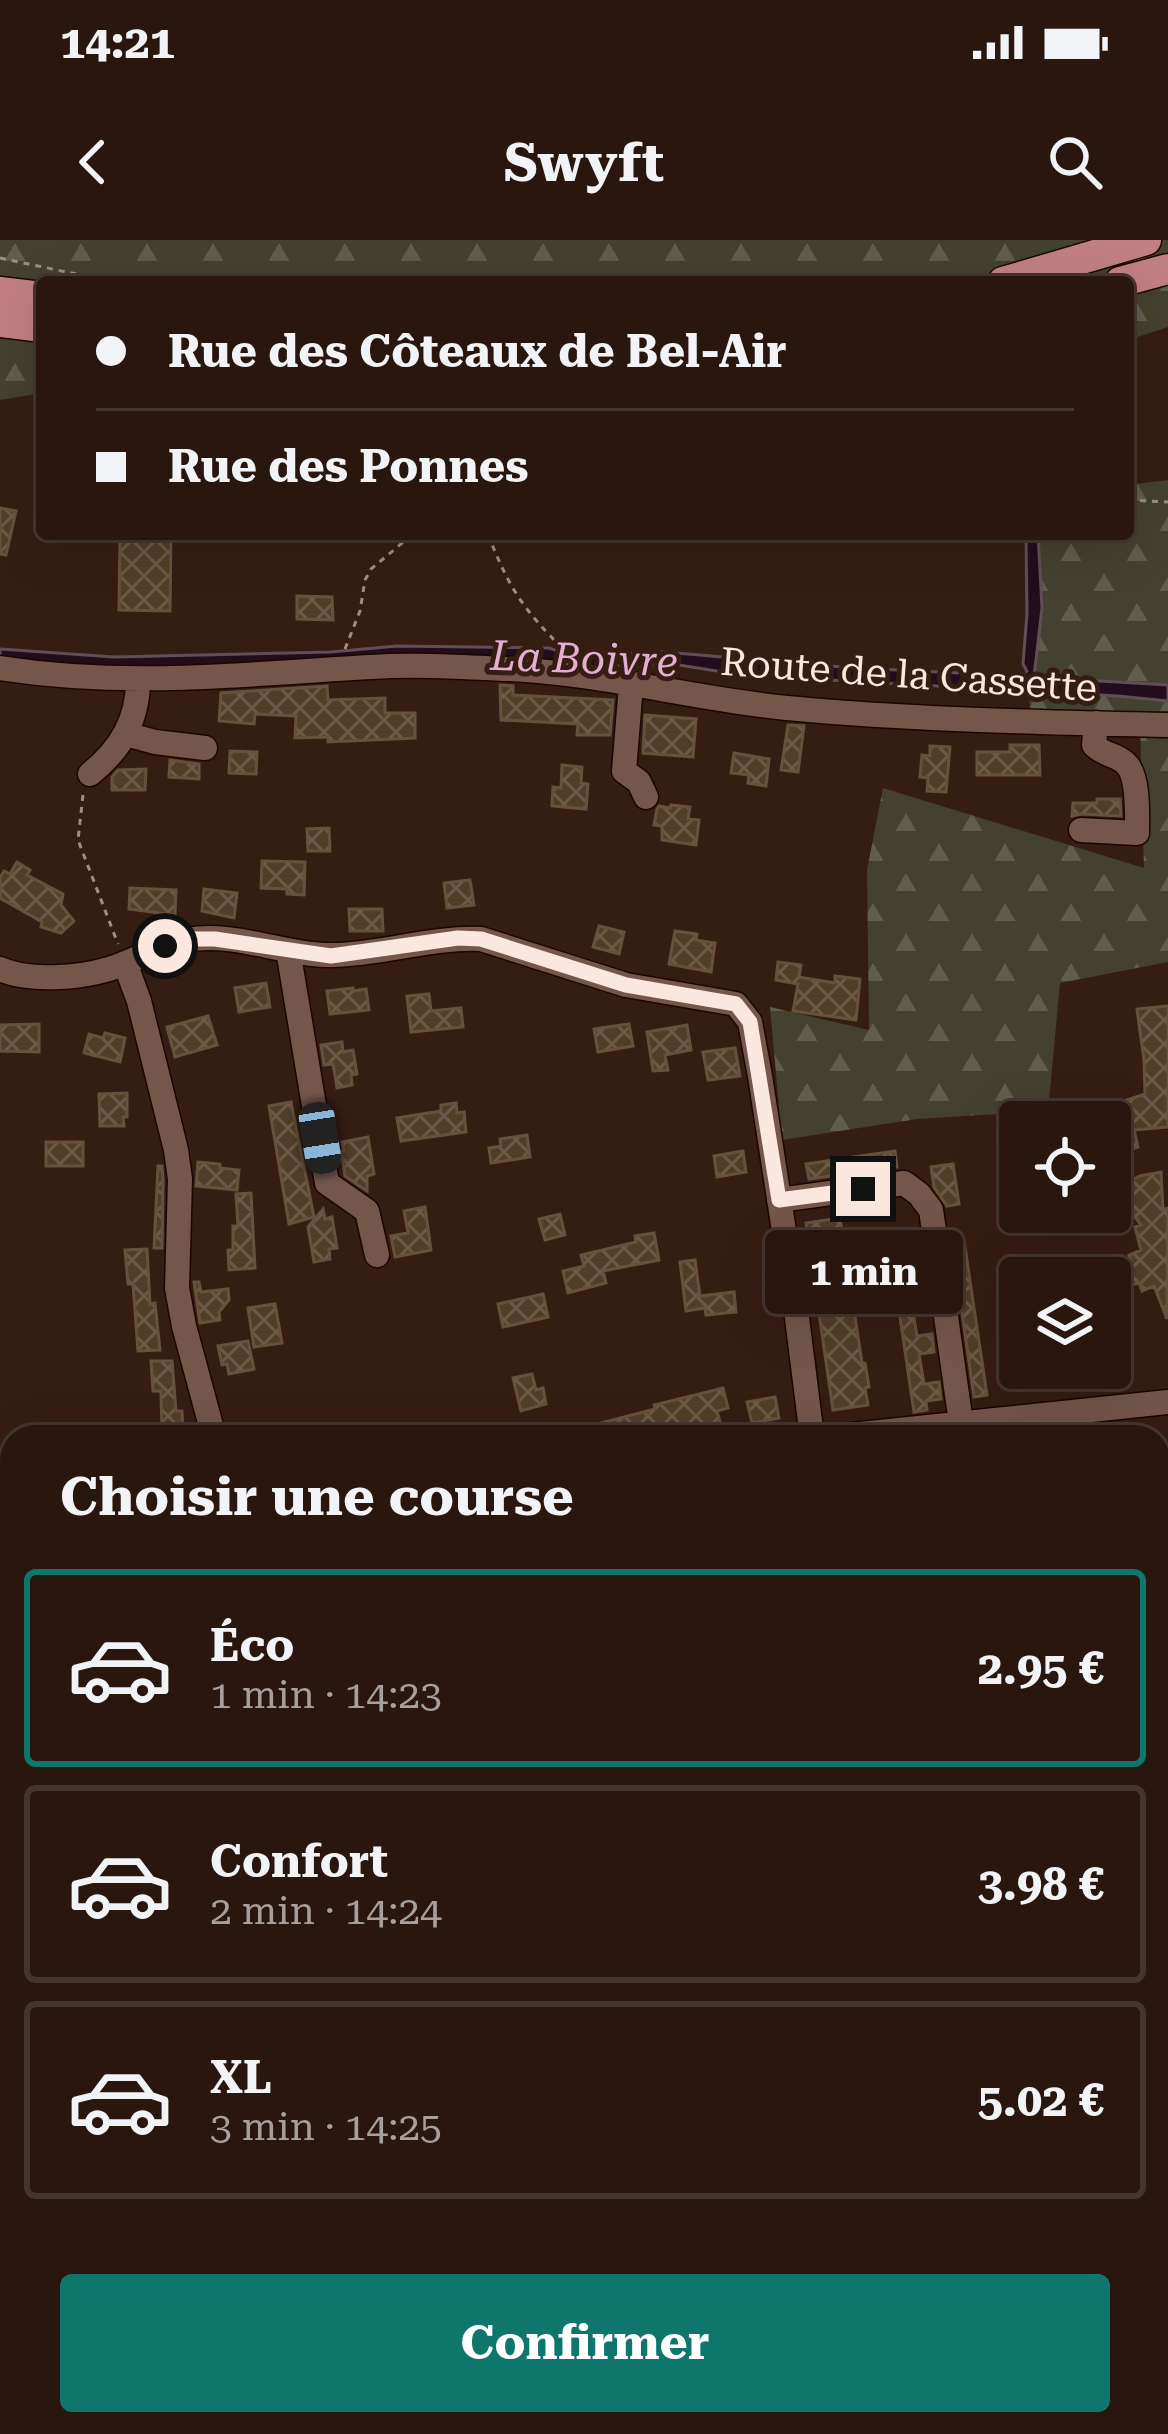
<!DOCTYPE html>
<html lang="fr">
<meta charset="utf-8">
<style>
:root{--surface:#28160f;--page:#34231d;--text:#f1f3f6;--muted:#a59f9e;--line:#44352f;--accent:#0f766e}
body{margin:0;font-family:"Roboto Serif",serif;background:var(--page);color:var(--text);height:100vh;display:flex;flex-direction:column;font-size:45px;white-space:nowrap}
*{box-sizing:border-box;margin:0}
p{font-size:39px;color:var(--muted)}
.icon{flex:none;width:66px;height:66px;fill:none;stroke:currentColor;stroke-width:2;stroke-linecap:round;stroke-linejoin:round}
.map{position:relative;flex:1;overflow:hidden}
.panel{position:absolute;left:0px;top:1185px;width:1170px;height:1011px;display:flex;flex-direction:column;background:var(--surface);border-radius:36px 36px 0 0;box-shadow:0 12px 48px #0002,0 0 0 3px var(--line)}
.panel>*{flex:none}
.guide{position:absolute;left:36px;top:36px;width:1098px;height:264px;border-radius:12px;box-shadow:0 12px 48px #0002,0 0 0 3px var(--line);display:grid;align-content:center;height:264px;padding:0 60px;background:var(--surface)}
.fabs{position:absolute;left:999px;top:861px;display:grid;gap:24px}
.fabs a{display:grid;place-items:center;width:132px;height:132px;border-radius:12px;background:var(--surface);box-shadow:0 12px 48px #0002,0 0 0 3px var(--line);font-size:60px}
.end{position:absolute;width:54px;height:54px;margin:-27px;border:15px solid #f9e7e0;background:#111;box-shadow:0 0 0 6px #111}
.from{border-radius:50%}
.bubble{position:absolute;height:84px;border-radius:12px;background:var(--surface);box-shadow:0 12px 48px #0002,0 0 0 3px var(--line);font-size:39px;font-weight:700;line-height:84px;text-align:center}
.car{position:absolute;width:36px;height:72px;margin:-36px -18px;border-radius:15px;box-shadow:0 0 9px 3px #0007;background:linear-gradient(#222 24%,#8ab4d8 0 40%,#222 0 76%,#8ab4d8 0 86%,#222 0)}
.guide b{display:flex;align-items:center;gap:42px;height:114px;font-size:45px}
.guide b+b{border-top:3px solid var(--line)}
.guide i{width:30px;height:30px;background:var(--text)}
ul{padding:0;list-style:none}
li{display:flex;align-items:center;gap:36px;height:198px;margin:0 24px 18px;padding:0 36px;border:6px solid var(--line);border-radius:12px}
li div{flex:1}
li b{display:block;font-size:45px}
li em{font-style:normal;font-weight:700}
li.active{border-color:var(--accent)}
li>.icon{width:108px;height:108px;stroke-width:1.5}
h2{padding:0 60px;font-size:54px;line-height:144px}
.button{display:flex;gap:24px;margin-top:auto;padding:24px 60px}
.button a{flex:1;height:138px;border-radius:12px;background:var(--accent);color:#fff;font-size:48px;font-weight:700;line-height:138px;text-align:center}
.status{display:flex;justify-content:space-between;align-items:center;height:84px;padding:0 60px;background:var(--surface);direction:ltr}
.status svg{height:33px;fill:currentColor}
header{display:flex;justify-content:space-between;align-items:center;height:156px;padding:0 60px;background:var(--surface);font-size:54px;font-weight:700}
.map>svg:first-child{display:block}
.forest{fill:url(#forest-firs)}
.water{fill:#220d1c;stroke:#624e57;stroke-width:3}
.building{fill:url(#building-cross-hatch);stroke:#66523c;stroke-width:3}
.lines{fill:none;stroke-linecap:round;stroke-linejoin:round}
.minor-casing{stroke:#1d0601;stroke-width:27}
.major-casing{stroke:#1d0601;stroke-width:33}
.path{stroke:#a18c84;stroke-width:3;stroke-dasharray:6 6;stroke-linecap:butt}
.minor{stroke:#74564b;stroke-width:24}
.major{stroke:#c17f83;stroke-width:30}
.route{stroke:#f9e7e0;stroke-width:15}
.labels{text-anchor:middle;stroke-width:10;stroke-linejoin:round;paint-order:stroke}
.street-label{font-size:39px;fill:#f9e7e0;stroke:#361d14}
.water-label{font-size:42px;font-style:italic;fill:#e3aed0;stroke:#361d14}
</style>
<div class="status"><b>14:21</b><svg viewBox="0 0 49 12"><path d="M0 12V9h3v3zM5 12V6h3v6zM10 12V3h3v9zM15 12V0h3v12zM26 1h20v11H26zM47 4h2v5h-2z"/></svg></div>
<header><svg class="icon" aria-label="back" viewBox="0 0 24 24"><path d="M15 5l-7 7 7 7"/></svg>Swyft<svg class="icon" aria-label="search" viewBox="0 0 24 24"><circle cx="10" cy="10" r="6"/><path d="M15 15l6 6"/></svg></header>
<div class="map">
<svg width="1168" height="2194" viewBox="0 0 1168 2194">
<defs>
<pattern id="forest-firs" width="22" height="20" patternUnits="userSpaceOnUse" patternTransform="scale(3)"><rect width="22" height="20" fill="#444130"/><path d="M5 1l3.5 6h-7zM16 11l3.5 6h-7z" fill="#605c4e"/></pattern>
<pattern id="building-cross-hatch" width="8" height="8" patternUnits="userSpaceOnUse" patternTransform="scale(3)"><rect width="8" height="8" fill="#513e28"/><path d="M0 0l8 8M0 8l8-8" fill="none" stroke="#6b5a47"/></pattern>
</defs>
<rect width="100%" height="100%" fill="#361d14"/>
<path class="forest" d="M0 0H1168V87L1128 100V42H42V153L0 160Z
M1168 240V722L1060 743 1048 871 917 879 782 900 770 767 869 790 867 630 883 548 1144 628 1140 487 1031 476 1028 446 1034 294H1128V245Z
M1168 1359V1553L1158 1557V1362Z
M1168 1760V2194H953L959 2184H1158V1765Z"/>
<path class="water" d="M1026 294H1038L1042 368 1034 437 1168 445V461L1118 456 741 435 673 424 625 428 624 425 590 429 298 424 94 429 0 419V409L114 417 331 412 397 406 549 408 571 415 664 412 854 428 1023 436 1027 431 1023 424 1027 374Z"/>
<path class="building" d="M0 268 16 271 6 315 0 314Z
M120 294H171L170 371 119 370Z
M297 356 332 357 333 380 297 379Z
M500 445 513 446V455L613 460 610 495H577L578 484 501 480Z
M327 446 328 460 385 458V473H415V498L328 502V497L295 498 296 476 255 474 254 484 219 481 221 453Z
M645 475 696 479 693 517 643 513Z
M788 485 804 486 798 532 781 530Z
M1010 505H1039L1040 535H977V512H1010Z
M930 506 950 507 946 552 927 551 928 538 920 537 922 515 930 516Z
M230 511 257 512 256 534 229 533Z
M734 513 769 519 766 546 748 543 749 535 731 533Z
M170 520 199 524V539L169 537Z
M562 525 582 527 581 543 588 544 586 569 552 566 553 547 561 548Z
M146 529 145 550H112V537L118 530Z
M1097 559H1120L1121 576 1082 574 1072 576 1073 563H1097Z
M671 565 690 567 688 579 699 580 696 605 662 600V586L654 585 657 569 659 566 670 568Z
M329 588 330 611H308L307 589Z
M262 621 305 622 304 655 287 654V649L261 648Z
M17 622 30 630 27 635 63 654 61 665 74 681 61 693 41 687 42 682 0 658V638L4 631 10 634Z
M470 640 474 665 447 668 444 643Z
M130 648 176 650 175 675 129 669Z
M204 649 237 653 234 678 202 671Z
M349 669H382L383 691H350Z
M599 686 624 692 619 714 593 707Z
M675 691 697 694 696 700 715 703 711 732 669 724Z
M778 722 801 725 799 737 835 743V736L860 739 856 780 793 771 798 744 776 740Z
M266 743 270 767 239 772 235 748Z
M353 748V751L366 749 369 770 330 774 327 751Z
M429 754 431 771 461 768 463 787 411 792 407 756Z
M1168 766V887L1134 890 1138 907 1115 915 1110 907V882H1098L1094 871 1145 854 1144 820 1137 769Z
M208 776 217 805 175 817 167 787Z
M39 784V812L0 811V785Z
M629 784 633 806 598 812 594 789Z
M687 785 691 810 665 815 668 830 653 831 647 792Z
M105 793 125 798 120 822 84 813 89 794 103 798Z
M342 802 343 812 353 810 357 834 351 835 352 845 337 848 333 824 324 825 321 805Z
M735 808 740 836 708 840 703 812Z
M127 853V877H123L124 886H100L99 854Z
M291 862 314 977 289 984 269 866Z
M456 863 457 873 464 872 466 892 401 901 397 878 441 871V865Z
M527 895 530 917 491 923 489 908 501 906 500 899Z
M368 897 374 934 367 936V951L345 936 341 911H344L342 902Z
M46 902H83V926H46Z
M743 911 746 932 717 937 714 916Z
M895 911 897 927 809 939 806 924Z
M198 922 220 924V928L239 930 237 950 196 946Z
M953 924 959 964 947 966 934 947 931 927Z
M158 926H162L163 940 162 1008H154Z
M1161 932 1163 970 1168 968 1167 1079 1154 1046 1142 1051 1139 1043 1128 1046 1120 1027 1131 1022 1129 1015 1141 1010 1135 987 1141 985 1114 948 1140 936Z
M251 953 255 1028 229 1030 228 1010H233V986H238L236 954Z
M425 967 431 1010 395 1017 391 996 408 993 404 971Z
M323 969 325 979 332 977 337 1008 329 1009 330 1019 314 1022 308 987Z
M560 974 565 995 545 1000 539 979Z
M840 978 862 1123H865L869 1147 865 1148 868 1165 833 1170 806 983Z
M654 993 659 1020 603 1031 606 1043 568 1053 563 1031 584 1026 581 1015 636 1002 635 996Z
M918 998 921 1016 905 1018 910 1048 925 1046 927 1063 912 1066 917 1096 932 1094 934 1112 919 1114 924 1144 939 1142 941 1159 926 1161 927 1170 914 1172 889 1003Z
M965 1007 987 1155 974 1157 953 1009Z
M147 1009 150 1064 155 1063 160 1110 138 1111 133 1044H128L125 1010Z
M695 1020 700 1056 734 1052 736 1072 706 1075 705 1068 686 1071 680 1022Z
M194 1042H199L201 1052 228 1049 229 1060 219 1072 220 1080 200 1083Z
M543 1054 548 1077 503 1087 498 1064Z
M275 1064 282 1103 254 1107 248 1068Z
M248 1101 254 1129 229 1134 227 1124 222 1125 218 1106Z
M151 1121H172L176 1171H182L183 1197H162L161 1151H153Z
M532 1134 536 1150 543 1148 546 1164 521 1171 513 1138Z
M723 1148 728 1168 717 1171 724 1197H567V1192L655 1169 654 1165Z
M775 1157 779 1178 752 1183 747 1162Z"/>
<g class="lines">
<g class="minor-casing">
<path id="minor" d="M0 428C131 448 242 434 371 427 417 424 463 427 508 429 602 433 693 459 787 468 914 480 1040 482 1168 485
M631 445 624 531 639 542 646 557
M126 494 155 502 205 508
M90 534C121 509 138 480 138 440
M1081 590 1137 593C1137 576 1139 538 1127 525 1119 515 1103 515 1094 505L1096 483
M288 710 327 943 367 971 377 1015
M125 723 139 761 176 910 180 939 177 1048 184 1086 214 1197
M0 729C28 742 79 738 109 729 136 721 159 705 187 700 235 691 285 716 334 715 383 714 431 697 481 699L626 745 736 764 750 782 760 836 795 1062 812 1197
M779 960 904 943 919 954 931 970 961 1183
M832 1197 1168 1162
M0 1318 12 1319
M0 1513 12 1507
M1158 1699 1168 1694
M0 1725 6 1731 7 1739 0 1746
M0 1867 12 1878
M1158 1882 1168 1874
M0 2030 12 2041
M0 2184 12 2171
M293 2184 301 2194
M394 2184 397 2194
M832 2184V2194
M912 2194 916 2184"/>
</g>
<g class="major-casing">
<path id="major" d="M1003 42 1146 0
M1120 42 1168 29
M0 52 42 57
M0 82 42 87"/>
</g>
<path class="path" d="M0 18 95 38
M1128 260 1168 262
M488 294C509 349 524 370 565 411
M345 409 360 371 365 340 371 329 413 294
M83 555 78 600 118 704
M1158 1758 1168 1755
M581 2184 593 2194
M717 2194 721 2184
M1048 2194 1053 2184"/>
<use href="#minor" class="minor"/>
<use href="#major" class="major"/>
</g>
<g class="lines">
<path class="route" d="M165 706 191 699H215L331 716 458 698 481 699 626 745 736 764 750 782 779 960 863 949"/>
</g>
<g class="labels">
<g class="street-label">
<text transform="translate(909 434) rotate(4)" y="14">Route de la Cassette</text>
</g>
<g class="water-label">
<text transform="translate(584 418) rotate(2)" y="15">La Boivre</text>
</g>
</g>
</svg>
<div class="fabs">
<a><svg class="icon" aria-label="locate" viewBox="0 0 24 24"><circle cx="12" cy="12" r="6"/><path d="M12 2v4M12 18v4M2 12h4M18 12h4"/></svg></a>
<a><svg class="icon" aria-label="layers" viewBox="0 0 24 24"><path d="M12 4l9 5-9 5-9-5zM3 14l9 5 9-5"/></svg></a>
</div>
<i class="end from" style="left:165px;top:706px"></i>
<i class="end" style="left:863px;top:949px"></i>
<div class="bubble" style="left:765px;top:990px;width:198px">1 min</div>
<i class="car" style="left:320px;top:898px;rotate:171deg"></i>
<div class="guide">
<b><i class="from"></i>Rue des Côteaux de Bel-Air</b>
<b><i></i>Rue des Ponnes</b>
</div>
<section class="panel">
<h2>Choisir une course</h2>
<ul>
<li class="active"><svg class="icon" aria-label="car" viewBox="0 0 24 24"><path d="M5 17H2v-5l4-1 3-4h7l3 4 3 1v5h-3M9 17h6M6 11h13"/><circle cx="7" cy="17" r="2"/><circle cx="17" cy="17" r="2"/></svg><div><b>Éco</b><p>1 min · 14:23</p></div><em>2.95 €</em></li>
<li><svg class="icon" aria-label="car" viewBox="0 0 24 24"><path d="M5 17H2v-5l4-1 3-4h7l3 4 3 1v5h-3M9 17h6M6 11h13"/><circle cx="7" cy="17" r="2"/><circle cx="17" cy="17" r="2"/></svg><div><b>Confort</b><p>2 min · 14:24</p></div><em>3.98 €</em></li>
<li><svg class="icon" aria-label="car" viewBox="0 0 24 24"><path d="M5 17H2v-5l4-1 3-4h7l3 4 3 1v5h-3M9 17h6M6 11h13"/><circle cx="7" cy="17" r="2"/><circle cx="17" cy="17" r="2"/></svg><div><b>XL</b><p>3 min · 14:25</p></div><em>5.02 €</em></li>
</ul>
<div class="button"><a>Confirmer</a></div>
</section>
</div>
